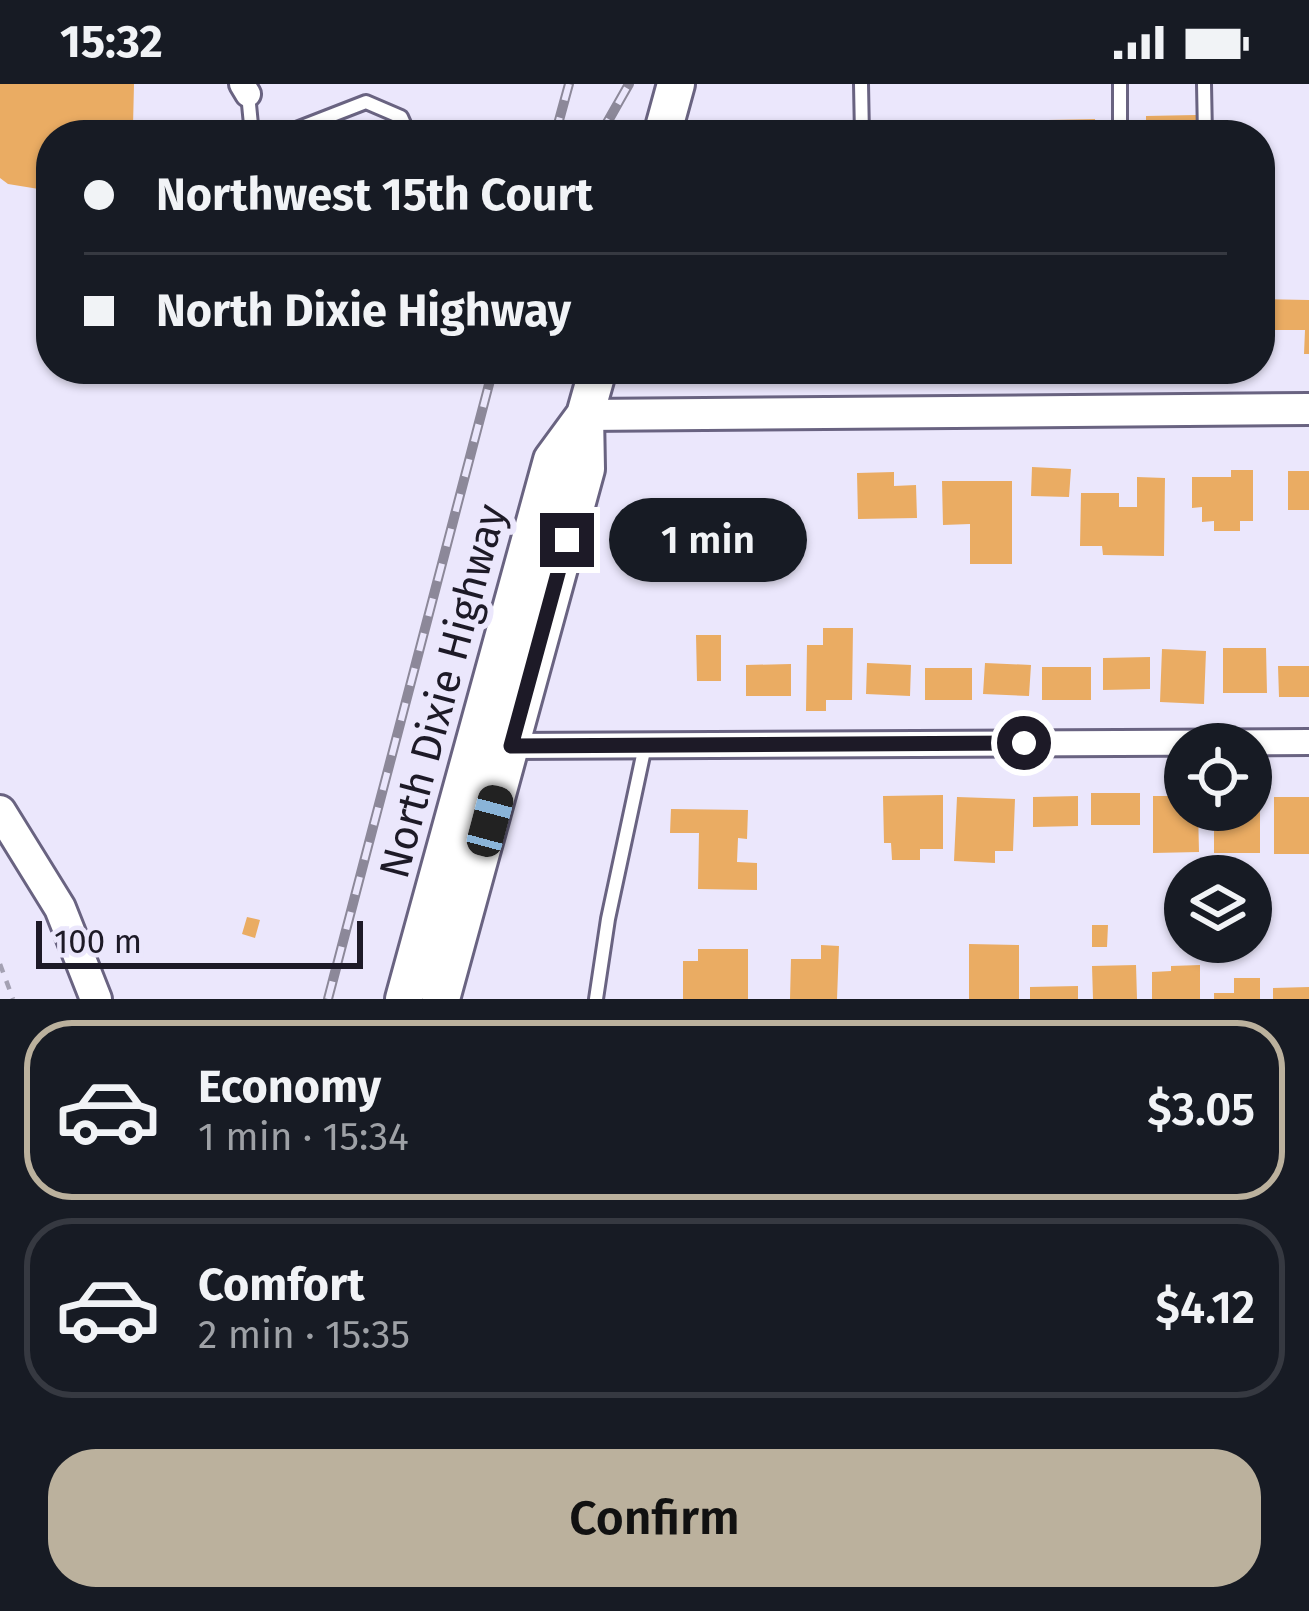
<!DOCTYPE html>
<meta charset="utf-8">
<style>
:root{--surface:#171b24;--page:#20242c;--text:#f1f3f6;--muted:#9ea1a6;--line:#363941;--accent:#bbb19d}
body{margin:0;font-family:"Fira Sans",sans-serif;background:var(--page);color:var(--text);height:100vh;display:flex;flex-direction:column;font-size:45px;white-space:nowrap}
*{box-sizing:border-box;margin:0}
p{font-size:39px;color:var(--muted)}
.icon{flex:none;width:66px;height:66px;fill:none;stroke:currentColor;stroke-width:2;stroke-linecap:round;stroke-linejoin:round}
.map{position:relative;height:915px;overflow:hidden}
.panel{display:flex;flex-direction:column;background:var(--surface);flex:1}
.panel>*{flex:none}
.guide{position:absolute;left:36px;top:36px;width:1239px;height:264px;border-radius:48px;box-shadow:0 3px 9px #0004;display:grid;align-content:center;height:264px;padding:0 48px;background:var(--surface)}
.tools{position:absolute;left:1164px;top:639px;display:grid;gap:24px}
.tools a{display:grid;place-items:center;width:108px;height:108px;border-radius:50%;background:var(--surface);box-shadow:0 3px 9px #0004;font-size:60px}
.scale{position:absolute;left:36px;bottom:30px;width:327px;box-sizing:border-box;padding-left:12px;border:6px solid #1d1a27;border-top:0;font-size:33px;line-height:42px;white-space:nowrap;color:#1d1a27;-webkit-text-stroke:9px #ebe7fc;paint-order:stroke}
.end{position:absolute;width:54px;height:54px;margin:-27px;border:15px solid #1d1a27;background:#fff;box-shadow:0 0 0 6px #fff}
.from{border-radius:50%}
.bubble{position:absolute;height:84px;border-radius:42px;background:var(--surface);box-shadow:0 3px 9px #0004;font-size:39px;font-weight:600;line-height:84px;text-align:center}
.car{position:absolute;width:36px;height:72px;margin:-36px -18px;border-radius:15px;box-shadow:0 0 9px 3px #0007;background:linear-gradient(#222 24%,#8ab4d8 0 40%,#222 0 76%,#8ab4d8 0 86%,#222 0)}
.guide b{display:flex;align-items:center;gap:42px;height:114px;font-size:45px}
.guide b+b{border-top:3px solid var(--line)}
.guide i{width:30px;height:30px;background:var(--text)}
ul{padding:21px 0 0;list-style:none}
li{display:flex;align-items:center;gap:36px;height:180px;margin:0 24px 18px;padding:0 24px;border:6px solid var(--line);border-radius:48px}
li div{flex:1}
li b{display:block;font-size:45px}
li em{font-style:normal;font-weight:600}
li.on{border-color:var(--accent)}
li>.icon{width:108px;height:108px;stroke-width:1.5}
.button{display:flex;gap:24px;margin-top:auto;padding:24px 48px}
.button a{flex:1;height:138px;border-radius:48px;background:var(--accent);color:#111;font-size:48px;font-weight:600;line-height:138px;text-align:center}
.status{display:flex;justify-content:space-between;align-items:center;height:84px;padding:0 60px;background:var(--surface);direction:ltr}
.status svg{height:33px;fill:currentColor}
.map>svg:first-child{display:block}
.building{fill:#eaac63}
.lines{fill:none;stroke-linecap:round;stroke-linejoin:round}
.service-casing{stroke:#696381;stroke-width:18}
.minor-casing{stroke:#696381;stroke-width:30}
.tertiary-casing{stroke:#696381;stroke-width:36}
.secondary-casing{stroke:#696381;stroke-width:42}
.path{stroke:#a4a1b3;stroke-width:4.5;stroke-dasharray:9 9;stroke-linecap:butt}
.service{stroke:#fff;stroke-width:12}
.minor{stroke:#fff;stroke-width:24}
.tertiary{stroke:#fff;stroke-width:30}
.secondary{stroke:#fff;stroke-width:36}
.rail-casing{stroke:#8c8899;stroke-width:10}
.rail{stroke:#ebe7fc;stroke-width:6;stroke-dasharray:18;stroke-linecap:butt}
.route{stroke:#1d1a27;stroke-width:15}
.labels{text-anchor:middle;stroke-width:12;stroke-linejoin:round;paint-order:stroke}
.street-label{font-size:42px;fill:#1d1a27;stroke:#ebe7fc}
</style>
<div class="status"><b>15:32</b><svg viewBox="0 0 49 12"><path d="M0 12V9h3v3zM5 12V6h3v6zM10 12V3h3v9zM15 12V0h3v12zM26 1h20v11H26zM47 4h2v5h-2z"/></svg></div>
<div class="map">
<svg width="1309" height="915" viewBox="0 0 1309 915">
<rect width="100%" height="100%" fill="#ebe7fc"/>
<path class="building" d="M0 0H134L133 42 128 51H51V107L8 100 0 94Z
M1196 31V51H1146V32Z
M1095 35 1096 51H1048V36Z
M887 36H923V51H887Z
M934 41H998V51H934Z
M1260 215 1309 216V270H1304L1305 246H1260Z
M1032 383 1071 385 1069 413 1031 412Z
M1231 386H1253V437H1240V447H1214V437L1202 438V423L1192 424V393H1231Z
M1288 387H1309V426H1288Z
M894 388V402L916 401 917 434 858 435 857 389Z
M1137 393 1165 394 1164 472 1103 471 1102 462H1080L1081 409H1119V423H1137Z
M942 397H1012V480H970V440L943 441Z
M823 544H853L852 616H826V627H806L807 561H823Z
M696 551H721V597H697Z
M1223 564H1266L1267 609H1223Z
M1162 565 1206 567 1204 620 1160 618Z
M1150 573V605L1103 606V574Z
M867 579 911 581 910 612 866 610Z
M985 579 1031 581 1029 612 983 610Z
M791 580V612H746V581Z
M1278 582H1309V613H1279Z
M1042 583H1091V616H1042Z
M925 584H972V616H925Z
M1091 709H1140V741H1091Z
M1251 709H1260V769H1214V726H1251Z
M943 711V765H920V776H892L891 759H884L883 712Z
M1078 712V742L1033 743V713Z
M1153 712H1185V726H1198L1199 768 1153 769Z
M957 713 1015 715 1013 767H995V779L954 777Z
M1274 713H1309V770H1274Z
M671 725 748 726 747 755 738 754 737 778 757 779V806L698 805 699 749H670Z
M247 833 260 836 255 854 242 850Z
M1092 841H1108L1107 863H1092Z
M969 860 1019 861V915H969Z
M821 861 839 862 837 915H790L791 875H821Z
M698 865H748V915H683V877H698Z
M1136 881 1137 915H1093L1092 882Z
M1200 881V915H1152V888L1171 887V882Z
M1234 894H1260V915H1214V909H1234Z
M1078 902V915H1030V903Z
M1309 903V915H1273V904Z"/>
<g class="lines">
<g class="service-casing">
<path id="service" d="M861 0 862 51
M1120 0V51
M1204 0 1205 51
M248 10 252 51
M281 51 366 18 401 33 409 51
M596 915 608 835 645 662"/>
</g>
<g class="minor-casing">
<path id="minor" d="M242 0 248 10
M511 662 1309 658"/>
</g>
<g class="tertiary-casing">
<path id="tertiary" d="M585 331 1309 325
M0 727 60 824 96 915"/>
</g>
<g class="secondary-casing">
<path id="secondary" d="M662 51 676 0
M404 915 552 376 585 331
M441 915 586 385 585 331 598 285"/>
</g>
<path class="path" d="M0 880 13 915"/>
<use href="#service" class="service"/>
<use href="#minor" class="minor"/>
<use href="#tertiary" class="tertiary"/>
<use href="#secondary" class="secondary"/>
<g class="rail-casing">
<path id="rail" d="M555 51 569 0
M600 51 629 0
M328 915 493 285"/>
</g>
<use href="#rail" class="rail"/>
</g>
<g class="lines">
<path class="route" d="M567 456 511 662 1024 659"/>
</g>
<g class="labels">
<g class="street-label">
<text transform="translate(442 607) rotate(-75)" y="15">North Dixie Highway</text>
</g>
</g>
</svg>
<div class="tools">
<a><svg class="icon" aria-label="locate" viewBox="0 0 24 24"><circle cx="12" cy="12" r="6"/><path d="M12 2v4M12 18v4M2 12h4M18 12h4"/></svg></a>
<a><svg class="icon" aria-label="layers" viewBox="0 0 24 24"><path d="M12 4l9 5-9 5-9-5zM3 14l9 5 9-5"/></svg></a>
</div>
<div class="scale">100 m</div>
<i class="end from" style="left:1024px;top:659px"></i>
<i class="end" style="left:567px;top:456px"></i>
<div class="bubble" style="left:609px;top:414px;width:198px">1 min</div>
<i class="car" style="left:490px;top:737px;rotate:15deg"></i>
<div class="guide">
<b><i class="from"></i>Northwest 15th Court</b>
<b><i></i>North Dixie Highway</b>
</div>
</div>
<section class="panel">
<ul>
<li class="on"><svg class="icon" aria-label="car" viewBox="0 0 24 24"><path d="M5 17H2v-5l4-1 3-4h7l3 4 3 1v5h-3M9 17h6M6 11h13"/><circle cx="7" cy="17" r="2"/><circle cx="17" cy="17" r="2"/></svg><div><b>Economy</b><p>1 min · 15:34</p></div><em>$3.05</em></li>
<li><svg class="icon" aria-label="car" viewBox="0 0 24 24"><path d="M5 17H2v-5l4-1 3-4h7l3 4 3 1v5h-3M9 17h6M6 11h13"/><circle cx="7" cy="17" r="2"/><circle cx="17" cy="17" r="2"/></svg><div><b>Comfort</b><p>2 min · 15:35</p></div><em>$4.12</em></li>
</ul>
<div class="button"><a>Confirm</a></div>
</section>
